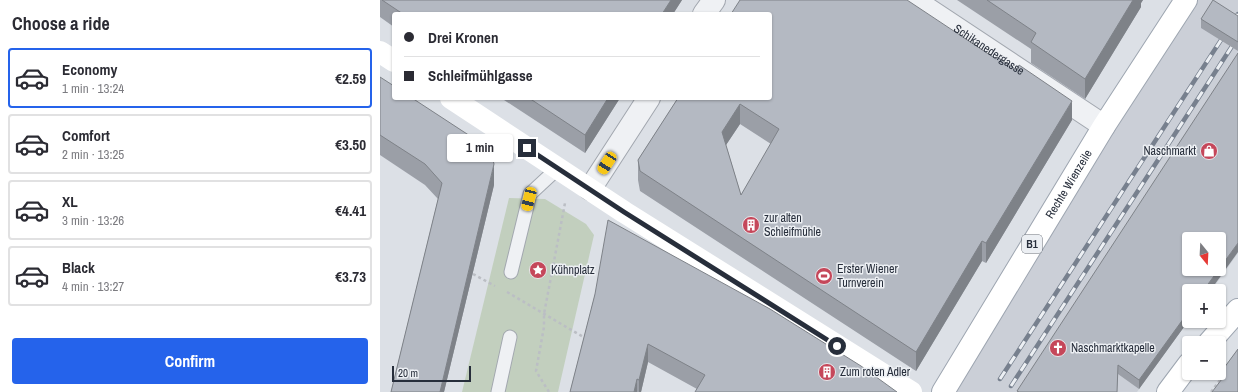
<!DOCTYPE html>
<meta charset="utf-8">
<style>
:root{--surface:#fff;--page:#f7f7f7;--text:#2b2b33;--muted:#7c7c81;--line:#e1e1e2;--accent:#2563eb}
body{margin:0;font-family:"Archivo Narrow",sans-serif;background:var(--page);color:var(--text);height:100vh;display:flex;flex-direction:column;font-size:15px;white-space:nowrap}
*{box-sizing:border-box;margin:0}
p{font-size:13px;color:var(--muted)}
.icon{flex:none;width:22px;height:22px;fill:none;stroke:currentColor;stroke-width:2;stroke-linecap:round;stroke-linejoin:round}
.map{position:relative;flex:1;overflow:hidden}
.sheet{display:flex;flex-direction:column;background:var(--surface);width:380px}
.sheet>*{flex:none}
.guide{position:absolute;left:12px;top:12px;width:380px;height:88px;border-radius:4px;box-shadow:0 1px 3px #0004;display:grid;align-content:center;height:88px;padding:0 12px;background:var(--surface)}
.needle{width:26px;rotate:162deg}
.fabs{position:absolute;left:802px;top:232px;display:grid;gap:8px}
.fabs a{display:grid;place-items:center;width:44px;height:44px;border-radius:4px;background:var(--surface);box-shadow:0 1px 3px #0004;font-size:20px}
.scale{position:absolute;left:12px;bottom:10px;width:79px;box-sizing:border-box;padding-left:4px;border:2px solid #272e3b;border-top:0;font-size:11px;line-height:14px;white-space:nowrap;color:#272e3b;-webkit-text-stroke:3px #eceff3;paint-order:stroke}
.end{position:absolute;width:18px;height:18px;margin:-9px;border:5px solid #272e3b;background:#fff;box-shadow:0 0 0 2px #fff}
.from{border-radius:50%}
.bubble{position:absolute;height:28px;border-radius:4px;background:var(--surface);box-shadow:0 1px 3px #0004;font-size:13px;font-weight:800;line-height:28px;text-align:center}
.car{position:absolute;width:12px;height:24px;margin:-12px -6px;border-radius:5px;box-shadow:0 0 3px 1px #0007;background:linear-gradient(#f5c518 24%,#345 0 40%,#f5c518 0 76%,#345 0 86%,#f5c518 0)}
.guide b{display:flex;align-items:center;gap:14px;height:38px;font-size:15px}
.guide b+b{border-top:1px solid var(--line)}
.guide i{width:10px;height:10px;background:var(--text)}
ul{padding:0;list-style:none}
li{display:flex;align-items:center;gap:12px;height:60px;margin:0 8px 6px;padding:0 4px;border:2px solid var(--line);border-radius:4px}
li div{flex:1}
li b{display:block;font-size:15px}
li em{font-style:normal;font-weight:800}
li.active{border-color:var(--accent)}
li>.icon{width:36px;height:36px;stroke-width:1.5}
h2{padding:0 12px;font-size:18px;line-height:48px}
.button{display:flex;gap:8px;margin-top:auto;padding:8px 12px}
.button a{flex:1;height:46px;border-radius:4px;background:var(--accent);color:#fff;font-size:16px;font-weight:800;line-height:46px;text-align:center}
main{display:flex;flex:1;min-height:0}
.map>svg:first-child{display:block}
.built{fill:#cbcfd7;fill-rule:evenodd}
.green{fill:#c2cfbe}
.lines{fill:none;stroke-linecap:round;stroke-linejoin:round}
.lane-casing{stroke:#a2a7af;stroke-width:15}
.street-casing{stroke:#a2a7af;stroke-width:24}
.primary-casing{stroke:#9da5b0;stroke-width:24}
.path{stroke:#bbbec4;stroke-width:2.5;stroke-dasharray:3 3;stroke-linecap:butt}
.lane{stroke:#eff1f4;stroke-width:13}
.street{stroke:#eff1f4;stroke-width:22}
.secondary{stroke:#fff;stroke-width:22}
.primary{stroke:#fff;stroke-width:22}
.rail-casing{stroke:#77808e;stroke-width:4.5}
.rail{stroke:#eceff3;stroke-width:3;stroke-dasharray:9;stroke-linecap:butt}
.wall{fill:#9b9fa7;fill-rule:evenodd}
.shaded-wall{fill:#7e8288}
.building{fill:#b4b9c2;stroke:#7e8288;fill-rule:evenodd}
.route{stroke:#272e3b;stroke-width:5}
.labels{text-anchor:middle;stroke-width:3;stroke-linejoin:round;paint-order:stroke}
.shield{fill:#eceff3;stroke:#626872;stroke-width:1}
.shield-label{font-size:11px;font-weight:bold;fill:#272e3b}
.street-label{font-size:12px;fill:#272e3b;stroke:#eceff3}
.poi-label{font-size:12px;fill:#272e3b;stroke:#eceff3;text-anchor:start}
</style>
<main>
<section class="sheet">
<h2>Choose a ride</h2>
<ul>
<li class="active"><svg class="icon" aria-label="car" viewBox="0 0 24 24"><path d="M5 17H2v-5l4-1 3-4h7l3 4 3 1v5h-3M9 17h6M6 11h13"/><circle cx="7" cy="17" r="2"/><circle cx="17" cy="17" r="2"/></svg><div><b>Economy</b><p>1 min · 13:24</p></div><em>€2.59</em></li>
<li><svg class="icon" aria-label="car" viewBox="0 0 24 24"><path d="M5 17H2v-5l4-1 3-4h7l3 4 3 1v5h-3M9 17h6M6 11h13"/><circle cx="7" cy="17" r="2"/><circle cx="17" cy="17" r="2"/></svg><div><b>Comfort</b><p>2 min · 13:25</p></div><em>€3.50</em></li>
<li><svg class="icon" aria-label="car" viewBox="0 0 24 24"><path d="M5 17H2v-5l4-1 3-4h7l3 4 3 1v5h-3M9 17h6M6 11h13"/><circle cx="7" cy="17" r="2"/><circle cx="17" cy="17" r="2"/></svg><div><b>XL</b><p>3 min · 13:26</p></div><em>€4.41</em></li>
<li><svg class="icon" aria-label="car" viewBox="0 0 24 24"><path d="M5 17H2v-5l4-1 3-4h7l3 4 3 1v5h-3M9 17h6M6 11h13"/><circle cx="7" cy="17" r="2"/><circle cx="17" cy="17" r="2"/></svg><div><b>Black</b><p>4 min · 13:27</p></div><em>€3.73</em></li>
</ul>
<div class="button"><a>Confirm</a></div>
</section>
<div class="map">
<svg width="858" height="392" viewBox="0 0 858 392">
<rect width="100%" height="100%" fill="#dce0e6"/>
<path class="built" d="M814 0H858V253L831 291H809V320L757 392H569ZM809 239H839V269H809Z"/>
<path class="green" d="M129 198 165 199 206 224 214 235 178 392H82Z"/>
<g class="lines">
<g class="lane-casing">
<path id="lane" d="M131 272 150 194 178 168
M118 392 130 337"/>
</g>
<g class="street-casing">
<g id="street">
<path id="s1" d="M534 0 724 126"/>
<path d="M324 14 334 0"/>
<path d="M210 189 269 98"/>
</g>
</g>
<g class="primary-casing">
<g id="primary">
<path d="M829 343 858 310"/>
<path id="s2" d="M563 392 724 126 806 0"/>
<path d="M788 392 809 364"/>
</g>
</g>
<path class="path" d="M93 274 115 286
M127 292 205 338
M169 392 156 371 164 327V314L185 203
M831 392 843 376"/>
<use href="#lane" class="lane"/>
<use href="#street" class="street"/>
<path class="secondary" d="M0 52 14 61
M71 98 244 212 531 392"/>
<use href="#primary" class="primary"/>
<g class="rail-casing">
<path id="rail" d="M620 379 858 14
M631 386 858 37"/>
</g>
<use href="#rail" class="rail"/>
</g>
<path class="wall" d="M0 0H302L293 14H14V27L0 17Z
M577 0H763L761 3V7L705 99 651 63V49Z
M858 16V51L821 28V19Z
M0 77 114 185 64 392H11L58 199 45 185 0 155Z
M121 98H240L205 153Z
M298 98 692 120 606 263 602 261 536 371 260 191 258 180V160ZM360 124 391 144 361 195 346 145Z
M809 291V320L759 389 738 374 737 392H637V391Z
M215 294 390 309 317 389 268 362 261 392H190Z
M858 349V392L841 379V372Z"/>
<path class="shaded-wall" d="M291 0H302L293 14H282Z
M753 0H763L761 3V7L705 99V79Z
M228 98H240L205 153V135Z
M692 101V120L606 263V243Z
M360 104V124L342 151V132Z
M114 164V185L64 392H60Z
M602 241V261L536 371V352Z
M858 243V252L830 291H823Z
M809 311V320L759 389V380Z
M268 344V362L261 392H259V380Z
M257 379V392H254Z"/>
<path class="building" d="M2 0H291L282 14H23Z
M360 0H527L616 59 617 57 637 70 639 65 692 101 606 243 602 241 536 352 260 171 258 160 298 98H390V14H351ZM360 104 399 129 361 195 342 132Z
M607 0H753L705 79 651 42 656 33Z
M833 0 858 16V42L821 19Z
M858 53V243L823 291H809V311L759 380 738 365 737 392H639L637 391ZM809 239H839V269H809Z
M0 77 14 86V98H32L110 149 114 164 60 392H11L62 183 45 164 0 135Z
M149 98H228L205 135Z
M228 220 390 309 481 366 517 392H315L325 375 268 344 259 380 257 379 254 392H190L215 294Z
M858 349V392H832L845 375 841 372Z"/>
<g class="lines">
<path class="route" d="M147 148 244 212 457 346"/>
</g>
<defs>
<g id="shop-disc" transform="scale(0.9)"><circle r="9.5" fill="#c5475a" stroke="#eceff3"/><path d="M-5-2.5h2.3a2.7 3.5 0 0 1 5.4 0H5L5.5 6h-11ZM-1.5-2.5h3a1.5 2.3 0 0 0-3 0Z" fill="#fff"/></g>
<g id="building-disc" transform="scale(0.9)"><circle r="9.5" fill="#c5475a" stroke="#eceff3"/><path d="M-4-6H4V6H1V3H-1V6H-4ZM-2.5-4.3h1.7v1.8h-1.7ZM.8-4.3h1.7v1.8H.8ZM-2.5-1h1.7V.8h-1.7ZM.8-1h1.7V.8H.8Z" fill="#fff"/></g>
<g id="sight-disc" transform="scale(0.9)"><circle r="9.5" fill="#c5475a" stroke="#eceff3"/><path d="M0-6L1.8-2.2L6-1.7L2.9 1.2L3.7 5.4L0 3.3L-3.7 5.4L-2.9 1.2L-6-1.7L-1.8-2.2Z" fill="#fff"/></g>
<g id="stadium-disc" transform="scale(0.9)"><circle r="9.5" fill="#c5475a" stroke="#eceff3"/><path d="M0-5a6.5 5 0 1 0 0 10a6.5 5 0 1 0 0-10ZM-3.5-1.8h7v3.6h-7Z" fill="#fff"/></g>
<g id="church-disc" transform="scale(0.9)"><circle r="9.5" fill="#c5475a" stroke="#eceff3"/><path d="M-1.2-6h2.4v3.5h3.3v2.4h-3.3V6h-2.4V-.1h-3.3v-2.4h3.3Z" fill="#fff"/></g>
</defs>
<g fill-rule="evenodd">
<use href="#shop-disc" x="829" y="151"/>
<use href="#building-disc" x="371" y="225"/>
<use href="#sight-disc" x="158" y="270"/>
<use href="#stadium-disc" x="444" y="276"/>
<use href="#church-disc" x="678" y="348"/>
<use href="#building-disc" x="447" y="372"/>
</g>
<g class="labels">
<rect class="shield" x="642" y="235" width="20" height="18" rx="3"/>
<g class="shield-label">
<text x="652" y="248">B1</text>
</g>
<g class="street-label">
<text dy="4" stroke="none"><textPath href="#s1" startOffset="90">Schikanedergasse</textPath></text>
<text dy="4" stroke="none"><textPath href="#s2" startOffset="243">Rechte Wienzeile</textPath></text>
</g>
<g class="poi-label">
<text x="816" y="155" text-anchor="end">Naschmarkt</text>
<text x="384" y="222">zur alten<tspan x="384" dy="14">Schleifmühle</tspan></text>
<text x="457" y="273">Erster Wiener<tspan x="457" dy="14">Turnverein</tspan></text>
<text x="171" y="274">Kühnplatz</text>
<text x="691" y="352">Naschmarktkapelle</text>
<text x="460" y="376">Zum roten Adler</text>
</g>
</g>
</svg>
<div class="fabs">
<a><svg class="needle" viewBox="-14 -14 28 28"><path d="M0-13l5 13h-10z" fill="#e53935"/><path d="M0 13l5-13h-10z" fill="#7c7c81"/></svg></a>
<a>+</a>
<a>−</a>
</div>
<div class="scale">20 m</div>
<i class="end from" style="left:457px;top:346px"></i>
<i class="end" style="left:147px;top:148px"></i>
<div class="bubble" style="left:67px;top:134px;width:66px">1 min</div>
<i class="car" style="left:227px;top:163px;rotate:213deg"></i>
<i class="car" style="left:149px;top:199px;rotate:194deg"></i>
<div class="guide">
<b><i class="from"></i>Drei Kronen</b>
<b><i></i>Schleifmühlgasse</b>
</div>
</div>
</main>
